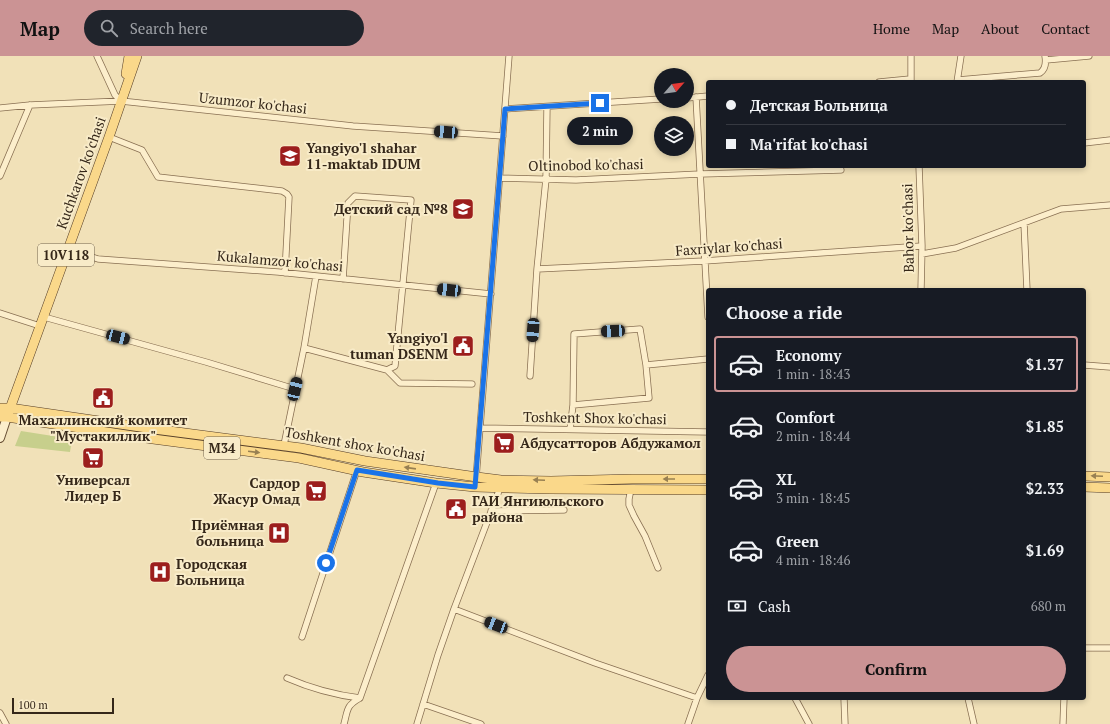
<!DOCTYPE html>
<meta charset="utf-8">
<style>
:root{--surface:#171b24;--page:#20242c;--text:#f1f3f6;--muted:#9ea1a6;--line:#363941;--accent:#cb9394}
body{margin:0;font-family:"PT Serif",serif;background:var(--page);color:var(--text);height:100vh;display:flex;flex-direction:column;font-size:15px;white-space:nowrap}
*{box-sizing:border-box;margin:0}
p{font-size:13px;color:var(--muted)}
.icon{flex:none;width:22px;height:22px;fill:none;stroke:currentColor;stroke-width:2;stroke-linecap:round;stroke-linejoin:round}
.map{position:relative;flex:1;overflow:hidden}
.details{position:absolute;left:706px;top:232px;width:380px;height:412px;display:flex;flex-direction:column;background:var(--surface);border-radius:4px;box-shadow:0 2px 6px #0003}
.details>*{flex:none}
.guide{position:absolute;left:706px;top:24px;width:380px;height:88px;border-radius:4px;box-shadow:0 2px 6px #0003;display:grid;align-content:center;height:88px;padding:0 20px;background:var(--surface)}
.needle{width:26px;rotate:62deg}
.buttons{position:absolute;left:654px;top:12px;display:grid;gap:8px}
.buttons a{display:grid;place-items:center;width:40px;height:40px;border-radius:50%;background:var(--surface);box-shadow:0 2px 6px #0003;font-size:20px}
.scale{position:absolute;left:12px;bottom:10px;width:102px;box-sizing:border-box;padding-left:4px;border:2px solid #352719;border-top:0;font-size:11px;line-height:14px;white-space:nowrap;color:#352719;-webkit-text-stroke:3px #f8ebc8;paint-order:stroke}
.end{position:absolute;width:18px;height:18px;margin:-9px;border:5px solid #1a73e8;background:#fff;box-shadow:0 0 0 2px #fff}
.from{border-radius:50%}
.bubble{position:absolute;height:28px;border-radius:14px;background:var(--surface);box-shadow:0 2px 6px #0003;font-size:13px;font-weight:600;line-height:28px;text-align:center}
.car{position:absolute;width:12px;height:24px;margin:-12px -6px;border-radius:5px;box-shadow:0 0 3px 1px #0007;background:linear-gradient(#222 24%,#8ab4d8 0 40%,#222 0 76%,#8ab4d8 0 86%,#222 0)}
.guide b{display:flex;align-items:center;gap:14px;height:38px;font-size:15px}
.guide b+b{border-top:1px solid var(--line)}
.guide i{width:10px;height:10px;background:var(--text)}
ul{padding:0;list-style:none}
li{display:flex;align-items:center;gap:12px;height:56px;margin:0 8px 6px;padding:0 12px;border:2px solid transparent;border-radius:4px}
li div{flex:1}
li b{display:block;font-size:15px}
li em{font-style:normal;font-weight:600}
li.selected{border-color:var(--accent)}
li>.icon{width:36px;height:36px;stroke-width:1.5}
h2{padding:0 20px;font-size:18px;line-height:48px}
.pay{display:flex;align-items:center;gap:10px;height:44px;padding:0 20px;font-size:15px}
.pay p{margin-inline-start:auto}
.button{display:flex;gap:8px;margin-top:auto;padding:8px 20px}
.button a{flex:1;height:46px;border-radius:24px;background:var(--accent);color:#111;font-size:16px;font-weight:600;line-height:46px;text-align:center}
header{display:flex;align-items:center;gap:24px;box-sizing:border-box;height:56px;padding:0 20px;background:var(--accent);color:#111}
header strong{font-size:19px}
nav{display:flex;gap:22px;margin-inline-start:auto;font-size:14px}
.search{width:280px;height:36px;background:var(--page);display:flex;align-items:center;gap:10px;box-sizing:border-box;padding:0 14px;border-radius:22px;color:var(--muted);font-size:15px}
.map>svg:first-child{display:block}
.green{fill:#c7cf8c}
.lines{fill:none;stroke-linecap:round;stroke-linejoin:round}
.street-casing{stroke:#886f52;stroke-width:7}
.secondary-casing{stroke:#695036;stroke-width:10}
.primary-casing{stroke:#553d27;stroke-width:10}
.street{stroke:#fceecb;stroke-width:5.5}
.secondary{stroke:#fceecb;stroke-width:8}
.primary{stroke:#fad88a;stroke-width:9}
.oneway{fill:#988052}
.route{stroke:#1a73e8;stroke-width:5}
.labels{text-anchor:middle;stroke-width:4;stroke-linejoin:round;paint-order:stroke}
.shield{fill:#f8ebc8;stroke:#70624e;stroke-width:1}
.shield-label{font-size:13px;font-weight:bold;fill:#352719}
.street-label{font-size:14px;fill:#352719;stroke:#f8ebc8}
.poi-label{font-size:14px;font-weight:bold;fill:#352719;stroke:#f8ebc8;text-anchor:start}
</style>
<header>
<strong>Map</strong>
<div class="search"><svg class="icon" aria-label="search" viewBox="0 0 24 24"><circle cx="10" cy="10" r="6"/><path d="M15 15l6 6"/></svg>Search here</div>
<nav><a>Home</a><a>Map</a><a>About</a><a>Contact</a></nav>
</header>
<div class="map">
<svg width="1110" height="668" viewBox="0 0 1110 668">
<rect width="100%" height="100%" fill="#f1e1b8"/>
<path class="green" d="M21 375 72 383 70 396 15 390Z"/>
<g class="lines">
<g class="street-casing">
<path id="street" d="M97 0 115 39 121 45
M1046 4 1089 0
M958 24 1040 17C1046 13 1046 6 1045 0
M879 26 910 23
M911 26V0
M957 26 961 0
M696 41 708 261
M687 42 708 40
M0 52 30 49 121 45 353 70 503 80
M505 53 661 43
M109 81 142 94 158 121 282 135 287 138 289 141 285 217
M1084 87 1110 84
M919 110 922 190 921 234
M0 120 30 49
M500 122 576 124 700 118 841 114
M1024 167 1027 234
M68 193 98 203 278 216 491 238
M922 198 956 192 1061 153 1110 149
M537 213 704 205 922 190
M0 257 40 270
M44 261 206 306 295 333
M640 273 646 309 649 342 573 349 574 278Z
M304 292 387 314 395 310 411 144 355 140 348 147 343 223
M646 309 708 303
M1084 309 1110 311
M387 314 400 327 472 328
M530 320 537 213 546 123 547 51
M481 372 708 376
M570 374 573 349
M284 389 304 292 316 220
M476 423 509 0
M631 433 629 443V449L634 460 645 480 658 512
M491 455 564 454
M454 553 595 607 697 642
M302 581 357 414
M1084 592H1110
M287 622C310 632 335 639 360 642
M795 642 809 668
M844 642 845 668
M968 642 974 668
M423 648 481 668
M0 657 6 668
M344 668C348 653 346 650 360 642L436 427
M417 668 438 599 454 553 500 432
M688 668 697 642 708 619
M1063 668 1064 642"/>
</g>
<g class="secondary-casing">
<path id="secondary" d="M0 382 7 361"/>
</g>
<g class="primary-casing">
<path id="primary" d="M126 18 129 0
M0 352H10L154 373 301 392 365 405 477 421 501 424 551 425 632 423H708
M8 358 109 81 137 0
M0 361H7L153 383 299 402 363 416 436 427 475 431 550 433 708 434
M1084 420 1110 421
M1084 431 1110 432"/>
</g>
<use href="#street" class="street"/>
<use href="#secondary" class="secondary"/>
<use href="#primary" class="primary"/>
</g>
<defs><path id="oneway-solid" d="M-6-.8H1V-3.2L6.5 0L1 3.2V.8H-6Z"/></defs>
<g class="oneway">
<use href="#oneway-solid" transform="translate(254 396) rotate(7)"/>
<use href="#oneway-solid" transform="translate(410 412) rotate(-172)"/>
<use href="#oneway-solid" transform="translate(1097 420) rotate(-177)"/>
<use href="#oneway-solid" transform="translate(669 423) rotate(180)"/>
<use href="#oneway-solid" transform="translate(539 424) rotate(-178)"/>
</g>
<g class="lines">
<path class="route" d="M326 507 357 414 438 427 475 431 505 53 600 47"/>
</g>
<defs>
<g id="school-square" transform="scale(1.15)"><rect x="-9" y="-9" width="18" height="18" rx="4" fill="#9c1e1d" stroke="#f8ebc8"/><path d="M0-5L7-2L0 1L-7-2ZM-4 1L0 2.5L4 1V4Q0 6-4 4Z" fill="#fff"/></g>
<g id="civic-square" transform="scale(1.15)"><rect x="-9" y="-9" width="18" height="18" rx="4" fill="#9c1e1d" stroke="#f8ebc8"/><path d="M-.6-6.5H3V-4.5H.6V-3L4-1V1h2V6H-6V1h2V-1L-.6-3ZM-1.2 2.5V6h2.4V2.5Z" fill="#fff"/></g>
<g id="supermarket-square" transform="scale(1.15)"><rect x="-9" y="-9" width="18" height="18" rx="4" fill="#9c1e1d" stroke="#f8ebc8"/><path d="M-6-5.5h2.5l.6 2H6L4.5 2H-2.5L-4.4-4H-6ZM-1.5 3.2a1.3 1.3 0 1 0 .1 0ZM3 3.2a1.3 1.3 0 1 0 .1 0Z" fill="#fff"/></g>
<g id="hospital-square" transform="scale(1.15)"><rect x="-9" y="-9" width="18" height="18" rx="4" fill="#9c1e1d" stroke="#f8ebc8"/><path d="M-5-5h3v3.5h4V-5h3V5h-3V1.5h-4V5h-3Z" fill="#fff"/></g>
</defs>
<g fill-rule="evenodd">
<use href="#school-square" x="290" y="100"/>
<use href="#school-square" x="463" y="153"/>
<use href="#civic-square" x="463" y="290"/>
<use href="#civic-square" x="103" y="342"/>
<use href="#supermarket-square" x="504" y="387"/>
<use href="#supermarket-square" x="93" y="402"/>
<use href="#supermarket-square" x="316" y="435"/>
<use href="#civic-square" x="456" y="453"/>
<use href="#hospital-square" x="279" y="477"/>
<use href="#hospital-square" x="160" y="516"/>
</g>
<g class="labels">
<g class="shield">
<rect x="38" y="188" width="56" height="22" rx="3"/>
<rect x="204" y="381" width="36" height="22" rx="3"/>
</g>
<g class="shield-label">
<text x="66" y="204">10V118</text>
<text x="222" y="397">M34</text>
</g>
<g class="street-label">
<text transform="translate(253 47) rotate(6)" y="5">Uzumzor ko'chasi</text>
<text transform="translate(586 109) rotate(-1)" y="5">Oltinobod ko'chasi</text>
<text transform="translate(81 117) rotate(-70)" y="5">Kuchkarov ko'chasi</text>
<text transform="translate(908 172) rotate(-91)" y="5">Bahor ko'chasi</text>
<text transform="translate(729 191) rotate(-4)" y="5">Faxriylar ko'chasi</text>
<text transform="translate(280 205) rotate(5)" y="5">Kukalamzor ko'chasi</text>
<text transform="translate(595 362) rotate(1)" y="5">Toshkent Shox ko'chasi</text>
<text transform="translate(355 388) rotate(10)" y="5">Toshkent shox ko'chasi</text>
</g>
<g class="poi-label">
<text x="306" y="97">Yangiyo'l shahar<tspan x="306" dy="16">11-maktab IDUM</tspan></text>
<text x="448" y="158" text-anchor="end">Детский сад №8</text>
<text x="448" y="287" text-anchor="end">Yangiyo'l<tspan x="448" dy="16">tuman DSENM</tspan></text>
<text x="103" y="369" text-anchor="middle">Махаллинский комитет<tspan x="103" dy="16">"Мустакиллик"</tspan></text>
<text x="520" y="392">Абдусатторов Абдужамол</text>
<text x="93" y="429" text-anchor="middle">Универсал<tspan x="93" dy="16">Лидер Б</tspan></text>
<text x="300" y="432" text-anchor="end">Сардор<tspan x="300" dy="16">Жасур Омад</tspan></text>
<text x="472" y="450">ГАИ Янгиюльского<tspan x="472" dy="16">района</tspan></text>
<text x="264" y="474" text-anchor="end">Приёмная<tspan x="264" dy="16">больница</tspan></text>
<text x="176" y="513">Городская<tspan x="176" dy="16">Больница</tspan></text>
</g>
</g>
</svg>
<div class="buttons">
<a><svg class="needle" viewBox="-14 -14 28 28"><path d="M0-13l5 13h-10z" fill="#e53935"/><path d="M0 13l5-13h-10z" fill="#9ea1a6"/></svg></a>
<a><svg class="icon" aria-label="layers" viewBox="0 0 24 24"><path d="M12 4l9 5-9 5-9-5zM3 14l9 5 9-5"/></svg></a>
</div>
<div class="scale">100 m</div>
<i class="end from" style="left:326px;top:507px"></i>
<i class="end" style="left:600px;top:47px"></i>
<div class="bubble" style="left:567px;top:61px;width:66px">2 min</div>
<i class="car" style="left:446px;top:76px;rotate:274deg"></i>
<i class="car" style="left:449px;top:234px;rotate:276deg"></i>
<i class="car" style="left:533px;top:274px;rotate:184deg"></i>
<i class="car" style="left:613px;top:275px;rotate:267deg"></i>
<i class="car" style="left:118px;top:281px;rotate:105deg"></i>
<i class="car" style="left:295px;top:333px;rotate:13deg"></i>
<i class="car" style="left:496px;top:569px;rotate:291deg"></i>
<div class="guide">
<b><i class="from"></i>Детская Больница</b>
<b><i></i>Ma'rifat ko'chasi</b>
</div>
<section class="details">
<h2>Choose a ride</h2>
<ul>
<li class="selected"><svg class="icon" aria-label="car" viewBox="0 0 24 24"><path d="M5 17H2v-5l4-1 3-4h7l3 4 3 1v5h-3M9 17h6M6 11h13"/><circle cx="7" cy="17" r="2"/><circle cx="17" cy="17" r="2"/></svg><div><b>Economy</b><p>1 min · 18:43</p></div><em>$1.37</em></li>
<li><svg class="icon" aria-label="car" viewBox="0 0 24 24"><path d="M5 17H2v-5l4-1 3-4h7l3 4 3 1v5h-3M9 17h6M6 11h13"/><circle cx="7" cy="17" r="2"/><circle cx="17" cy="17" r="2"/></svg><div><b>Comfort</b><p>2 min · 18:44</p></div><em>$1.85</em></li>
<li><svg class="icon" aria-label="car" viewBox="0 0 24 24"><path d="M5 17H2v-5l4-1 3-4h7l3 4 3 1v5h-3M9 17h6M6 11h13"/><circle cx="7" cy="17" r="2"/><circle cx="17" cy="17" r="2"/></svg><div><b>XL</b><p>3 min · 18:45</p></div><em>$2.33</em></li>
<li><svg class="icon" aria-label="car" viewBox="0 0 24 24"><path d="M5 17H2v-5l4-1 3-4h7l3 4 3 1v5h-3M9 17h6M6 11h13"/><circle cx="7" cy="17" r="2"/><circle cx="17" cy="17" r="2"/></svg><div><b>Green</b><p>4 min · 18:46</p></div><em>$1.69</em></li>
</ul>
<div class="pay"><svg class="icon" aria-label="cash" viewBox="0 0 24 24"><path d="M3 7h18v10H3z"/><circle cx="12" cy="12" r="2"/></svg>Cash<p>680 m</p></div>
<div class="button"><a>Confirm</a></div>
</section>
</div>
